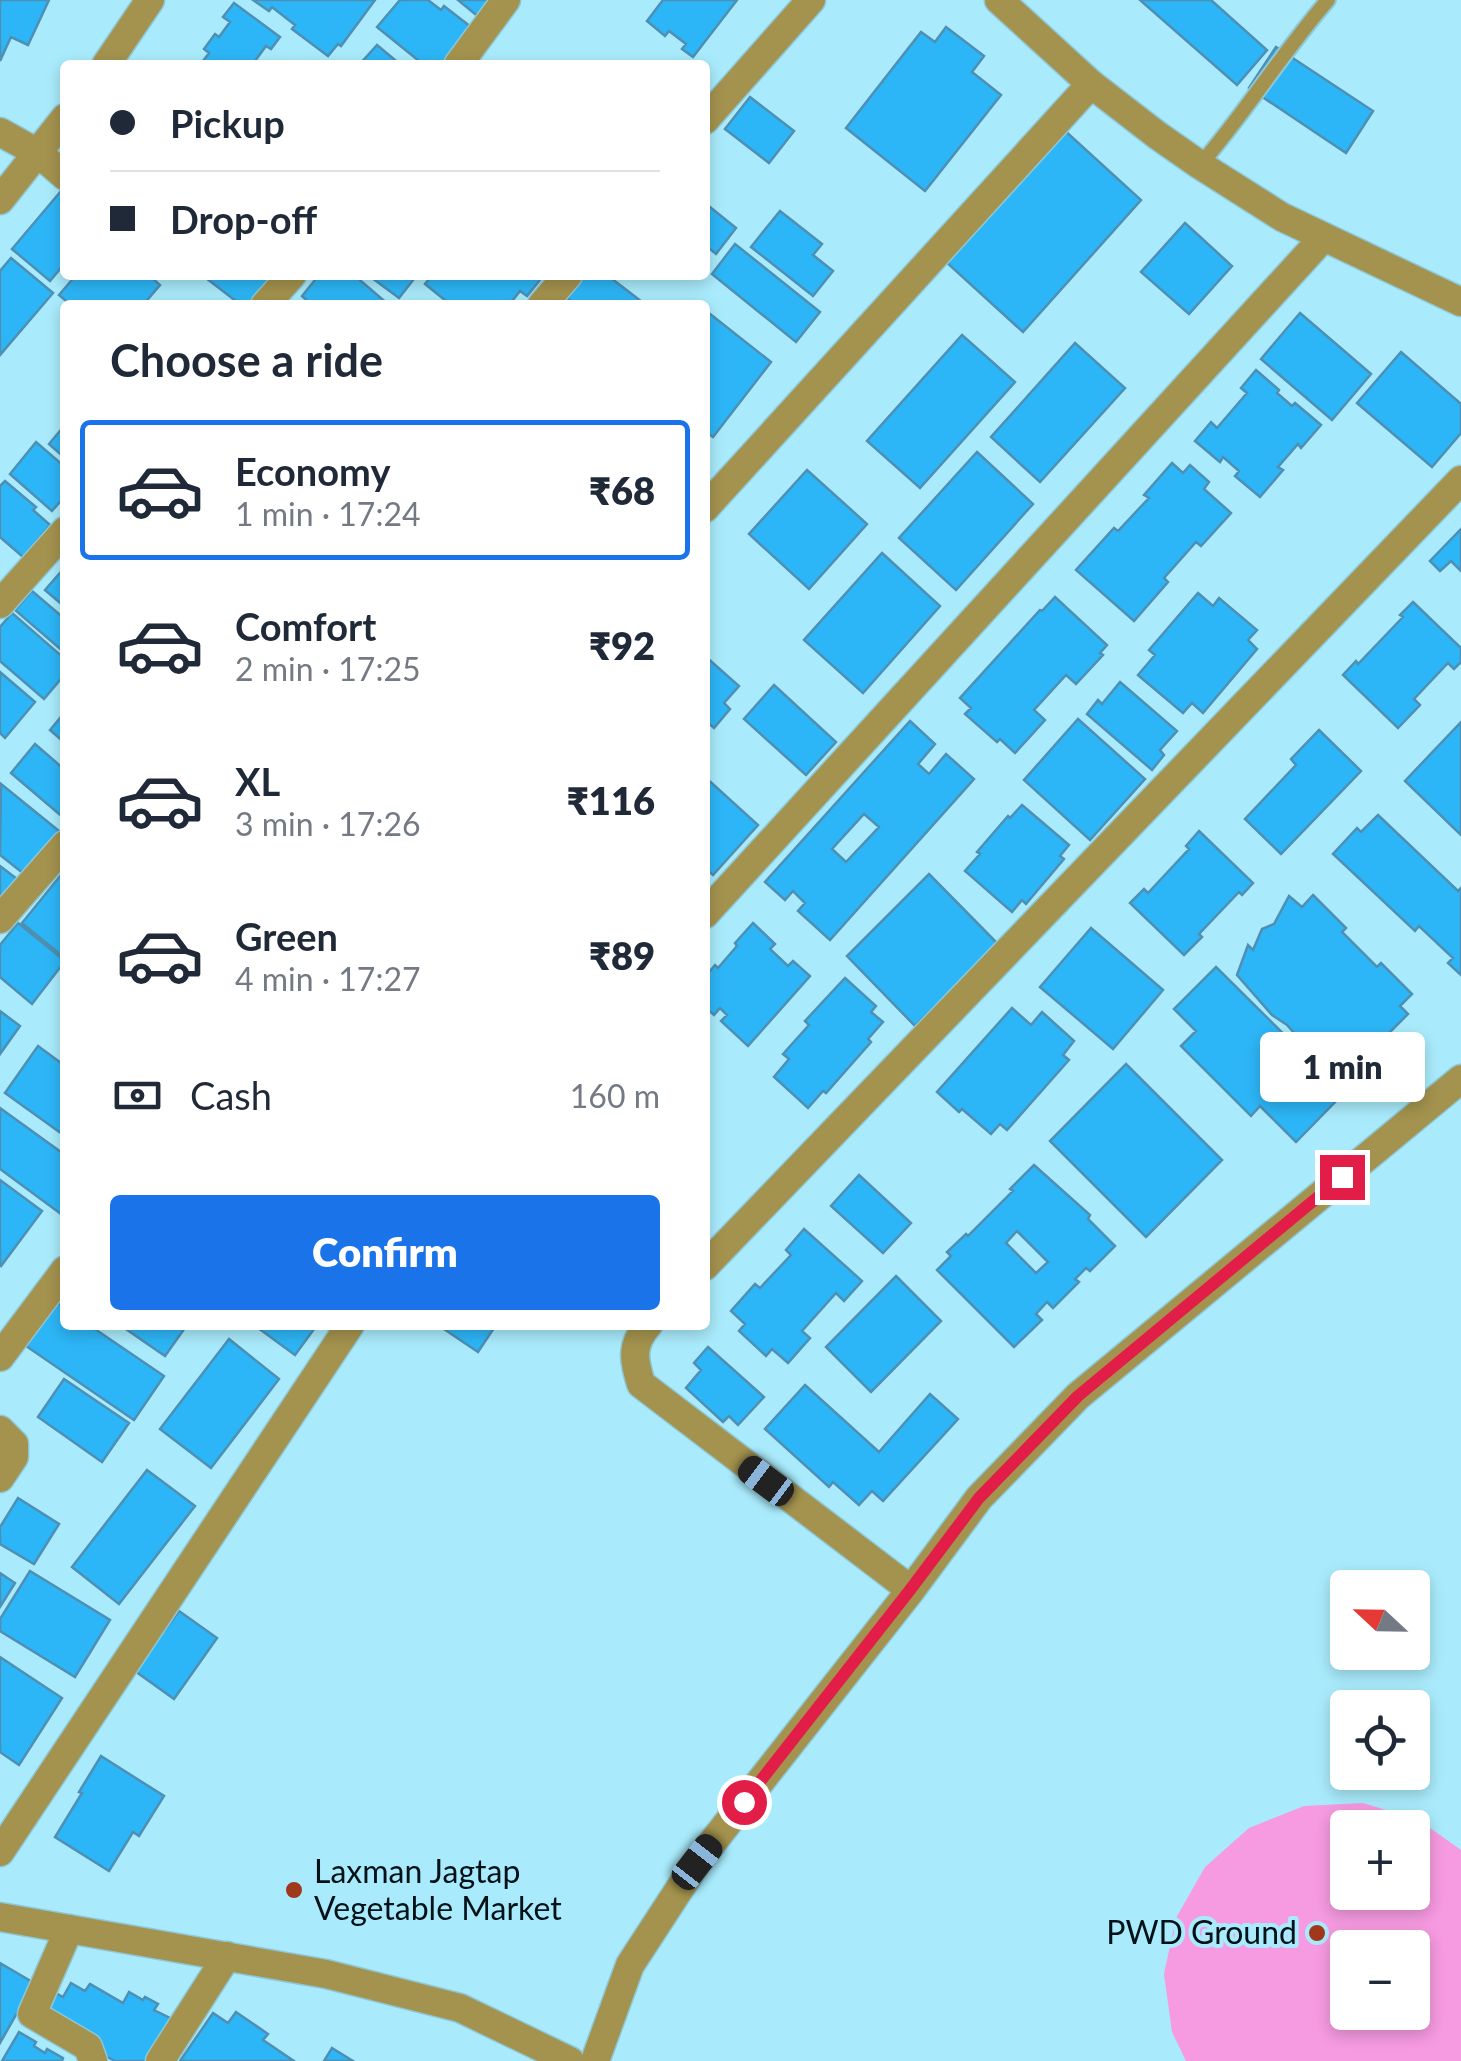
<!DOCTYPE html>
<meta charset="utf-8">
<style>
:root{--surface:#fff;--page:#f6f6f7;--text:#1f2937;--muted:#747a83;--line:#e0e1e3;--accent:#1a73e8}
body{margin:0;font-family:Lato,sans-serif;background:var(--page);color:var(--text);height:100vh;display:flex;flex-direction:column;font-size:38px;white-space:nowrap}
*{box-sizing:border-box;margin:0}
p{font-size:32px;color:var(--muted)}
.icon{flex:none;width:55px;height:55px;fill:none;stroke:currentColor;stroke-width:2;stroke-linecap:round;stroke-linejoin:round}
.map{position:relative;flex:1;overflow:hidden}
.panel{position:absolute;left:60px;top:300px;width:650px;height:1030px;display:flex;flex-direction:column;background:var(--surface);border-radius:10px;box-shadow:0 5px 15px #0003}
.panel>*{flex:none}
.banner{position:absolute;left:60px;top:60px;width:650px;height:220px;border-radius:10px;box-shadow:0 5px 15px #0003;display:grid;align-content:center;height:220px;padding:0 50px;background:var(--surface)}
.needle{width:65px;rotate:292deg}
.fabs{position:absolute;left:1330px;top:1570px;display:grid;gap:20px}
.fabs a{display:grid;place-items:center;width:100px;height:100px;border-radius:10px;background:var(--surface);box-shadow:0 5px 15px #0003;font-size:50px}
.end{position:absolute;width:45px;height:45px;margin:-22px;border:12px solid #e11d48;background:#fff;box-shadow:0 0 0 5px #fff}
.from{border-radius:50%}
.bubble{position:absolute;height:70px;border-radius:10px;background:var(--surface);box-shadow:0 5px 15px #0003;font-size:32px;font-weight:800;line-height:70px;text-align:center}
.car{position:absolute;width:30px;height:60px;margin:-30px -15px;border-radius:12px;box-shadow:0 0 8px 2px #0007;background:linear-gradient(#222 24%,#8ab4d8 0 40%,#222 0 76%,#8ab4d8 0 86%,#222 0)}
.banner b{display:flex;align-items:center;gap:35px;height:95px;font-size:38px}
.banner b+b{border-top:2px solid var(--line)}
.banner i{width:25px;height:25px;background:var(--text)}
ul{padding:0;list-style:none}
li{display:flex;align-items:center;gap:30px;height:140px;margin:0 20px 15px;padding:0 30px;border:5px solid transparent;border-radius:10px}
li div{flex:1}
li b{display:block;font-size:38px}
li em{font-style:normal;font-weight:800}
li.current{border-color:var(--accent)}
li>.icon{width:90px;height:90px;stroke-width:1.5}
h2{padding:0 50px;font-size:45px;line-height:120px}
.pay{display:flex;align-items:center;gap:25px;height:110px;padding:0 50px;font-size:38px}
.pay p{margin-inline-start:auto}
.primary-button{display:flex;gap:20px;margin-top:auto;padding:20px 50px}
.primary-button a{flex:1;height:115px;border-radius:10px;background:var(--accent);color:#fff;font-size:40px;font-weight:800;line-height:115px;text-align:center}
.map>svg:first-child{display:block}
.green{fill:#f69ae1;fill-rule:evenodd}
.building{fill:#2db6f7;stroke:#4e8fb4;stroke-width:2.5;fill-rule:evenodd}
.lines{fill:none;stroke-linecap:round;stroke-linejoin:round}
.service-casing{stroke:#8ec8d7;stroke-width:18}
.minor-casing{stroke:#8ec8d7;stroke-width:31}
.tertiary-casing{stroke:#8ec8d7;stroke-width:31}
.service{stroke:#a4934e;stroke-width:14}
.minor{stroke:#a4934e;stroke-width:28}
.tertiary{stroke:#a4934e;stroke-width:28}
.route{stroke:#e11d48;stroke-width:12}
.poi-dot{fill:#a0381b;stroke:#a9ebfc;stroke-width:4}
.labels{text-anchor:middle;stroke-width:8;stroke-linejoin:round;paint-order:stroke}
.poi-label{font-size:32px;fill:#001117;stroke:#a9ebfc;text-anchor:start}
</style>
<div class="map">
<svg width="1461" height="2061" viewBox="0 0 1461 2061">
<rect width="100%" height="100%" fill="#a9ebfc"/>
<path class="green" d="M1363 1803 1419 1820 1461 1850V2061H1186L1172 2032 1164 1974 1176 1918 1205 1867 1249 1828 1304 1806ZM1348 1828H1412V1892H1348ZM1348 1948H1412V2012H1348Z"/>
<path class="building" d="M0 0H49L28 45 11 37 0 61Z
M253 0H375L341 46 338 44 328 56 292 29 295 25 272 7 269 11Z
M400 0H428L441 10 444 6 471 27 440 65H424L377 27Z
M458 0H495L481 19Z
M663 0H737L693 57 682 49 686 44 669 31 665 36 647 21Z
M1140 0H1211L1267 50 1237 85Z
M234 3 280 37 271 49 266 46 252 65H200L209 53 204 49 215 34 219 37 230 22 223 17Z
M946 27 984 56 972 72 1001 95 925 191 846 128 921 32 935 42Z
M377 45 401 65H359Z
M1276 47 1373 111 1346 153 1249 88Z
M750 97 794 131 769 163 725 129Z
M1063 129 1141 200 1023 332 945 261Z
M61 191 65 195V263L50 281 12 249Z
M705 203 736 228 716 254 705 245Z
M780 211 822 244 813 255 833 271 813 296 751 247Z
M1185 223 1232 266 1189 314 1141 272Z
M735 244 820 312 796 342 712 274Z
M11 258 53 293 0 355V271Z
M76 275H149L160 285 143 305H71L59 295Z
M202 275H277L253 305H241Z
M319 275H354L389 305H312L302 296Z
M368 275H417L399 298Z
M432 275H544L527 296 520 291 509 305H451L425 284Z
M585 275H607L646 305H576L567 298Z
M705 310 771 362 713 437 705 431Z
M1300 313 1371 374 1332 420 1261 359Z
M962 335 1015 382 920 488 867 441Z
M1075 343 1125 388 1040 482 991 437Z
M1401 352 1461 404V433L1432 467 1357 403Z
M1256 370 1279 390 1277 393 1292 406 1295 403 1321 425 1301 448 1298 444 1278 467 1283 470 1260 497 1235 476 1239 471 1223 457 1220 462 1195 441 1211 422 1217 428 1247 393 1241 388Z
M65 425V458L49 444Z
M36 442 65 467V496L52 511 10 474Z
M977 452 1033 504 956 590 899 538Z
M1172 463 1183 473 1190 465 1209 482 1204 489 1231 513 1201 546 1196 542 1164 578 1168 582 1134 621 1076 570 1114 528 1118 531 1149 498 1144 495Z
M807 470 867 524 809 589 749 534Z
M5 481 36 507 33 510 50 525 23 557 0 537V486Z
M1461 529V571L1451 561 1440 571 1430 561Z
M882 553 940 606 863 693 804 640Z
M65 567V607L45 590Z
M32 591 65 619V653L15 610Z
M1198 593 1213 606 1219 598 1257 630 1248 640 1257 649 1203 713 1192 703 1183 713 1138 675 1155 655 1149 650Z
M1055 597 1107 645 1100 653 1103 655 1076 684 1066 675 1034 710 1045 720 1015 753 1000 739 997 742 965 714 971 708 960 698 1040 610 1042 611Z
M1413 602 1461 648V662L1454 669 1448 663 1414 699 1420 705 1398 728 1343 675 1356 661 1358 664 1403 617 1400 615Z
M12 613 65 659V674L44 699 0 661V627Z
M705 656 739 686 724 703 730 709 714 728 707 722 705 724Z
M0 672 35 702 5 738 0 733Z
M1120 682 1177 731 1160 750 1164 755 1152 770 1087 714 1098 700 1102 704Z
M774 685 836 742 806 775 744 719Z
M65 712V743L50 730Z
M1078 719 1145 779 1090 840 1024 780Z
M910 721 935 744 918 764 929 774 946 754 974 779 830 940 798 911 805 903 793 891 785 900 765 882ZM864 814 879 827 846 862 832 849Z
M1461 722V835L1405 781Z
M1319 730 1361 771 1281 854 1245 819 1296 765 1291 759Z
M35 744 65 770V819L11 773Z
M705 777 758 825 713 875 705 868Z
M1 784 59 831 24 874 0 855Z
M1022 805 1069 845 1060 856 1064 859 1026 904 1022 900 1012 912 965 871 980 854 977 852 1008 816 1010 818Z
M1378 815 1458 891 1461 888V975L1448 963 1453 958 1419 926 1415 931 1333 854 1357 828 1361 832Z
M1199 831 1253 883 1242 895 1239 892 1199 934 1202 937 1184 955 1130 903 1144 889 1148 893 1189 849 1186 846Z
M0 866 17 879 0 900Z
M65 870V958L22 923Z
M929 874 998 944 915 1026 847 956Z
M1313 895 1346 928 1342 932 1377 967 1381 963 1412 994 1400 1006 1408 1014 1380 1042 1384 1046 1365 1054 1339 1073 1318 1060 1287 1025 1272 1015 1237 975 1248 945 1253 950 1262 929 1274 924 1289 896 1302 907Z
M18 923 65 961 32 1004 0 977V945Z
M753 923 775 944 770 949 788 966 793 961 810 976 748 1046 721 1021 727 1015 720 1008 714 1015 705 1007V977L715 965 718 968 737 946 735 943Z
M1091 928 1163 990 1113 1049 1040 987Z
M1216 967 1325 1075 1321 1078 1340 1097 1296 1142 1260 1106 1251 1116 1181 1046 1196 1031 1174 1009Z
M845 978 876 1006 871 1012 883 1022 868 1039 871 1042 826 1093 823 1091 808 1108 774 1077 789 1059 783 1054 809 1025 805 1021Z
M1012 1008 1031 1025 1042 1012 1074 1041 1063 1055 1069 1060 1007 1130 1000 1124 991 1134 962 1109 959 1112 937 1092Z
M0 1011 20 1026 0 1054Z
M38 1046 65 1066V1136L5 1093Z
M1126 1064 1222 1160 1146 1237 1050 1141Z
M0 1108 65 1155V1208L61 1214 0 1169Z
M1034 1165 1090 1215 1088 1219 1115 1246 1090 1271 1086 1268 1075 1279 1079 1282 1053 1308 1047 1302 1036 1314 1042 1320 1014 1347 937 1270 951 1256 947 1252 966 1234 968 1236 1013 1191 1010 1189ZM1017 1231 1048 1262 1036 1273 1006 1243Z
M859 1175 911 1223 883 1253 831 1206Z
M0 1180 42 1211 1 1266 0 1265Z
M804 1229 862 1281 844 1301 836 1293 802 1331 810 1338 788 1363 772 1349 766 1356 739 1331 745 1324 731 1311 755 1284 760 1288 791 1255 786 1250Z
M896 1276 941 1321 871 1392 826 1347Z
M56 1302 65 1308V1325H89L164 1376 134 1420 26 1346Z
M120 1325H187L165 1356Z
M254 1325H317L295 1355Z
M438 1325H496L478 1352Z
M229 1339 279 1379 211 1468 160 1429Z
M708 1347 764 1397 738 1425 729 1416 723 1422 686 1388 701 1370 694 1363Z
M64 1379 129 1423 102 1462 38 1417Z
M805 1385 879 1452 930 1394 958 1419 883 1501 872 1491 859 1505 833 1482 829 1487 765 1429Z
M147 1470 195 1506 119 1604 72 1567Z
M18 1498 59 1524 34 1564 0 1544V1527Z
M30 1571 110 1620 75 1677 0 1631V1619Z
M0 1573 15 1583 0 1607Z
M179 1611 217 1638 174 1699 135 1671 159 1625 165 1630Z
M0 1657 62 1698 19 1765 0 1752Z
M101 1756 164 1796 139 1836 133 1832 109 1871 55 1837 82 1793 79 1792Z
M0 1963 34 1983 0 2043Z
M71 1983 85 1991 90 1984 123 2003 129 1992 143 2000 145 1997 158 2004 154 2010 172 2019 149 2061H115L94 2050 100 2040 61 2018 38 2011 50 1990 63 1997Z
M236 2012 268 2034 263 2040 294 2061H180L213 2013 228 2023Z
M19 2032 36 2042 34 2046 45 2053 47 2049 63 2058 62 2061H2Z
M332 2048 353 2061H324Z"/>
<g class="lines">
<g class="service-casing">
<path id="service" d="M1200 165C1246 112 1282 53 1328 0"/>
</g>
<g class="minor-casing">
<path id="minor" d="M106 65 150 0
M458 65 506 0
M705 120 811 0
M0 132 38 153 65 176
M0 200 65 118
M265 305 292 275
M542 305 568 275
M705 508 1091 84
M0 604 65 531
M705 914 1323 238
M0 919 65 845
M705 1266 1461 480
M648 1325C630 1346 634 1360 641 1384L911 1590
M0 1357 65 1270
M0 1430 14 1444V1457L0 1478
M0 1852 350 1325
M69 1929 32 2014 88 2047 93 2061
M160 2061 227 1956
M595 2061 630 1965 697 1862 911 1590 979 1498 1078 1396 1461 1079"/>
</g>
<g class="tertiary-casing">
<path id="tertiary" d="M999 0 1091 84 1157 135 1200 165 1282 217 1461 302
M0 1917 326 1974 460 2008 570 2061"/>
</g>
<use href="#service" class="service"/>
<use href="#minor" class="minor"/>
<use href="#tertiary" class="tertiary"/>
</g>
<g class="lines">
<path class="route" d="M744 1802 910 1590 979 1498 1078 1396 1342 1177"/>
</g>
<g class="poi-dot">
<circle cx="294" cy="1890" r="10"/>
<circle cx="1317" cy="1933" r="10"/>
</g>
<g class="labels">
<g class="poi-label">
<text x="314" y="1883">Laxman Jagtap<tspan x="314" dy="37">Vegetable Market</tspan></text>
<text x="1297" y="1944" text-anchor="end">PWD Ground</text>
</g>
</g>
</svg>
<div class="fabs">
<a><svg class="needle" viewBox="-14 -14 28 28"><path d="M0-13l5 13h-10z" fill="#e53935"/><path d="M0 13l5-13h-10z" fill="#747a83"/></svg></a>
<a><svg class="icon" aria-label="locate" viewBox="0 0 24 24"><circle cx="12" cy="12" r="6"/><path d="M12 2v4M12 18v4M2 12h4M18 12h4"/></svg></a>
<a>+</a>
<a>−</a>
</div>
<i class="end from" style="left:744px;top:1802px"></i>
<i class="end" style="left:1342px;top:1177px"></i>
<div class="bubble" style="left:1260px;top:1032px;width:165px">1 min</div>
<i class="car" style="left:766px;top:1481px;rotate:307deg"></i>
<i class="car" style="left:697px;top:1862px;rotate:38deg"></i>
<div class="banner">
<b><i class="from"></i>Pickup</b>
<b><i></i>Drop-off</b>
</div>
<section class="panel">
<h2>Choose a ride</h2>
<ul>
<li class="current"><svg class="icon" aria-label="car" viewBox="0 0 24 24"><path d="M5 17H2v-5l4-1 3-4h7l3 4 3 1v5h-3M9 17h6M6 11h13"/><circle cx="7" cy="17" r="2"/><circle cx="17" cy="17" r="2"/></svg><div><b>Economy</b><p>1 min · 17:24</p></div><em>₹68</em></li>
<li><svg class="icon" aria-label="car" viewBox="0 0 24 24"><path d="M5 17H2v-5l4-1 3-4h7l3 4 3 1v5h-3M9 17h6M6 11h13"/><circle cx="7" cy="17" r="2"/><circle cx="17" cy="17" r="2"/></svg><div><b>Comfort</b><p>2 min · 17:25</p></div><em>₹92</em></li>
<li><svg class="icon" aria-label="car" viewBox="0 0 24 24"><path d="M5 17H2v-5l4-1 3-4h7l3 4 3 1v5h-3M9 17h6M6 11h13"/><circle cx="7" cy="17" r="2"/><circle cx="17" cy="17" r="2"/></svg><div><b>XL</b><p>3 min · 17:26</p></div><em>₹116</em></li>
<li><svg class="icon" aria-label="car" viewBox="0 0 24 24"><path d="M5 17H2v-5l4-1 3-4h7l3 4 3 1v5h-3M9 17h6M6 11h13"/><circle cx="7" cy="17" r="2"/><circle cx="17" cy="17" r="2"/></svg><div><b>Green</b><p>4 min · 17:27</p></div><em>₹89</em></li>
</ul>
<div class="pay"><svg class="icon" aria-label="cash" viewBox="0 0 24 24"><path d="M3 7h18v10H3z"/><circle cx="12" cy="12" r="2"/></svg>Cash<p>160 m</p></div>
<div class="primary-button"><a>Confirm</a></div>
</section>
</div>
